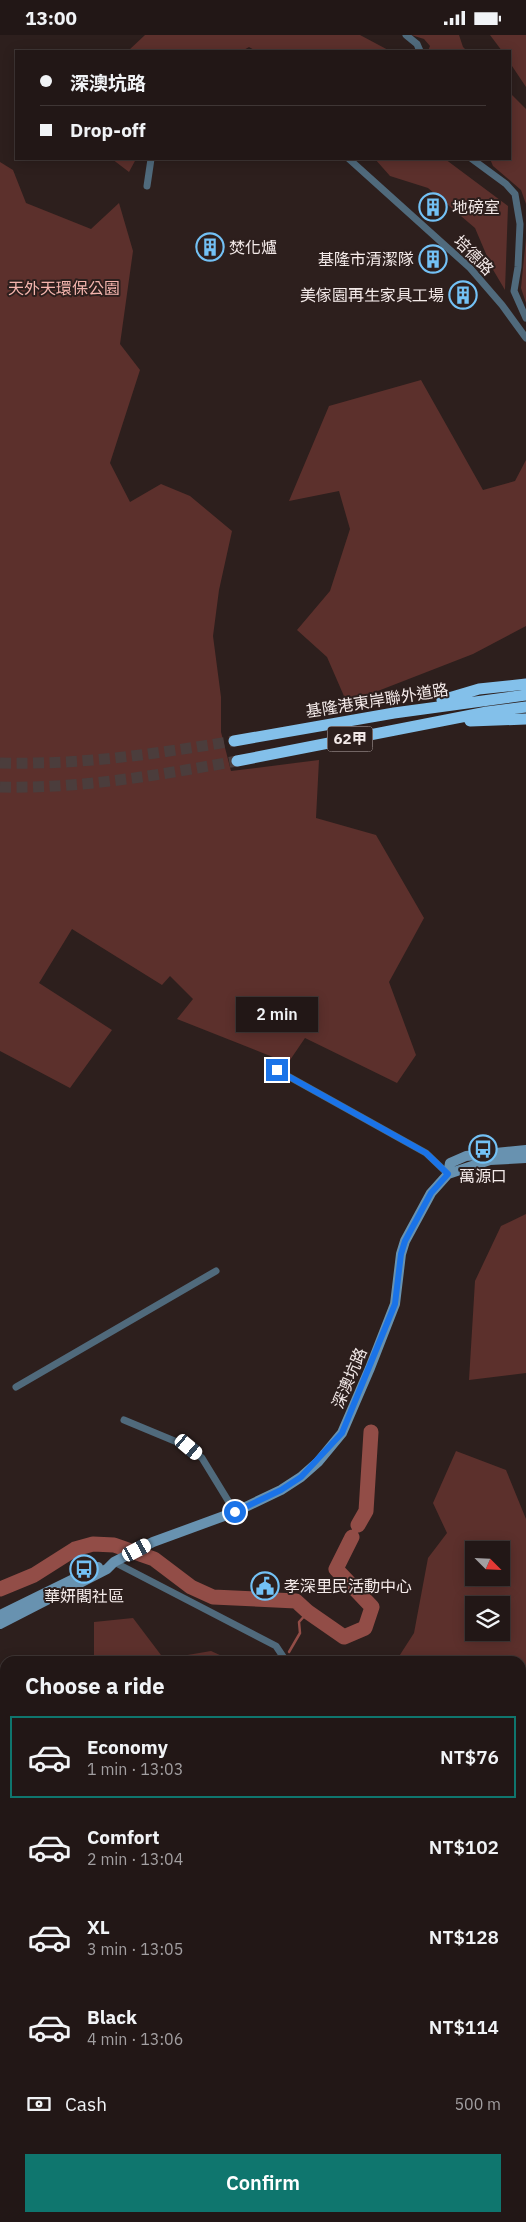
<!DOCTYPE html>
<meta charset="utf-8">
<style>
:root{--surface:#221716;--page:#2a201f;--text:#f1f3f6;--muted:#a29fa1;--line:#3f3635;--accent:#0f766e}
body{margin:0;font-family:"IBM Plex Sans","Noto Sans TC",sans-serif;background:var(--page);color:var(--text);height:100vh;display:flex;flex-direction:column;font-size:19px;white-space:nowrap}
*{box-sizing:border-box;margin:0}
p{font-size:16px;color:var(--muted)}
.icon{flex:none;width:28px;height:28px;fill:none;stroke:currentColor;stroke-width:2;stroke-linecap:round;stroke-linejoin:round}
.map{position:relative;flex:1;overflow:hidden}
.side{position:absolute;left:0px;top:1621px;width:526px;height:566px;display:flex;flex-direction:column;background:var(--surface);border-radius:15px 15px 0 0;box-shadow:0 2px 12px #0003,0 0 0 1px var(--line)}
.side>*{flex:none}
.guide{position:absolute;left:15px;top:15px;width:496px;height:110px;border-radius:0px;box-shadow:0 2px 12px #0003,0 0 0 1px var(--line);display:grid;align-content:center;height:110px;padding:0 25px;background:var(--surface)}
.needle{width:32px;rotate:114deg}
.controls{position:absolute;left:465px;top:1506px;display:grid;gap:10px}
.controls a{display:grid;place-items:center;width:45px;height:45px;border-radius:0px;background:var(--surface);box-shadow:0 2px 12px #0003,0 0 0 1px var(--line);font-size:25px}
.end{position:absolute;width:22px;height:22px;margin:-11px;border:6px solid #1a73e8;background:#fff;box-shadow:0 0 0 2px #fff}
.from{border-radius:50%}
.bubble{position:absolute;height:35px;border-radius:0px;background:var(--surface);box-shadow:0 2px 12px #0003,0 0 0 1px var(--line);font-size:16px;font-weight:600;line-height:35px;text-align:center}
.car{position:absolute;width:15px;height:30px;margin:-15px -8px;border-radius:6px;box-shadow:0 0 4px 1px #0007;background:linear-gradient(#fff 24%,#345 0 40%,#fff 0 76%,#345 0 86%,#fff 0)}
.guide b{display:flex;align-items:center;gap:18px;height:48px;font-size:19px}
.guide b+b{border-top:1px solid var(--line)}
.guide i{width:12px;height:12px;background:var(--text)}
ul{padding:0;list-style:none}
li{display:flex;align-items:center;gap:15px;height:82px;margin:0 10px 8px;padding:0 15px;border:2px solid transparent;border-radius:0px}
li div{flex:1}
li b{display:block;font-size:19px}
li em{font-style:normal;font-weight:600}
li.on{border-color:var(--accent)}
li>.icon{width:45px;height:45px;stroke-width:1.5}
h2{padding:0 25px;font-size:22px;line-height:60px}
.pay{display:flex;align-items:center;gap:12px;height:55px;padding:0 25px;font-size:19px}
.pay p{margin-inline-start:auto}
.action{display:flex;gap:10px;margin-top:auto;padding:10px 25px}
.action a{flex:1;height:58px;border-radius:0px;background:var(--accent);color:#fff;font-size:20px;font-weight:600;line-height:58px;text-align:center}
.status{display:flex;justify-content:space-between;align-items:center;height:35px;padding:0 25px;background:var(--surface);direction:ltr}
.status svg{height:14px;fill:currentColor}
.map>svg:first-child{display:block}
.green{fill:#5c302c;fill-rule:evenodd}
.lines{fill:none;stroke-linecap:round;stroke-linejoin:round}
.stream{stroke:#924d47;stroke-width:2.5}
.river{stroke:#924d47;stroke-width:15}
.trunk-tunnel{stroke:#4b3d3c;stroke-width:11;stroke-dasharray:11 5.5;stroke-linecap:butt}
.minor{stroke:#506a7c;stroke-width:7}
.secondary{stroke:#6892b0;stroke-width:10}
.trunk{stroke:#83c0ea;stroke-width:11}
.route{stroke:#1a73e8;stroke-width:6}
.labels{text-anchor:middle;stroke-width:4;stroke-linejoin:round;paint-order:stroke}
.shield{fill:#2d1f1d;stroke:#b8adac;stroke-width:1}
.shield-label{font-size:15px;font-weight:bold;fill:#f4eae9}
.poi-label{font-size:16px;fill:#f4eae9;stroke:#2d1f1d;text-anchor:start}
.street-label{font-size:16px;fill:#f4eae9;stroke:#2d1f1d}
.park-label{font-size:16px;fill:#f3b4ad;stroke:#2d1f1d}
</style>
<div class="status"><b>13:00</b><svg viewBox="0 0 49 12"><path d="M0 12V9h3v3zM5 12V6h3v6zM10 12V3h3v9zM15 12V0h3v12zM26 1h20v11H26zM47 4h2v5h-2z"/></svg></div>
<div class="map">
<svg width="526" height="2187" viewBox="0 0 526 2187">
<rect width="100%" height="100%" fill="#2d1f1d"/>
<path class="green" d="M145 0H360L390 16H256L249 12 242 16H128Z
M411 0H459L463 12 467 16H428L430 11 424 4Z
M490 0H526V52L510 28V16H502Z
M510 58 526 74V169L521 155 493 131 490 124H510Z
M112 124H136L129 137Z
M375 124H445L508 171 505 255 492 233 475 193 428 153 390 141Z
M0 127 13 135 26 168 91 194 119 168 133 216 120 309 140 335 110 428 130 467 161 449 190 461 232 496 219 555 213 601 221 662V697L231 736 319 725 316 783 376 800 424 883 389 947 416 1020 397 1048 305 1003 288 1028 177 984 193 964 170 941 162 950 72 894 39 948 112 995 70 1053 0 1016Z
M526 203V268L521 253Z
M421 345 483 455 515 446 526 425V591L473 619 347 668 327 622 297 595 330 556 350 494 339 456 289 466 329 371Z
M526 1179V1338L469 1345 475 1246 501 1191Z
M456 1416 506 1435 526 1484V1771L521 1769V1626H396L414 1598 428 1523 447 1498 433 1468ZM474 1515H501V1542H474ZM474 1570H501V1598H474Z
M133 1583 164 1624 211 1616 233 1626H94V1587Z
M0 1640 5 1642V1727L0 1724Z
M5 1804V1896L0 1895V1806Z
M521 1822 526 1827V2187H0V1945L5 1946V2182H521Z"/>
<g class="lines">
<path class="stream" d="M289 1617 300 1598 299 1587 308 1577"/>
<path class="river" d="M358 1490 366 1476 371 1397
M0 1554 34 1540 75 1514 93 1509 114 1510 154 1524 191 1552 213 1562 296 1566 308 1577 344 1602 365 1593 372 1572 336 1534 352 1502"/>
<path class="trunk-tunnel" d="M0 728C81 730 154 719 234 706
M0 752C80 754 158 740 237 726"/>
<path class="minor" d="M406 0 417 9 420 16
M349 124 470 233 502 270 526 303
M472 124 506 149 515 159 520 189 518 232 514 256 526 283
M147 151 151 124
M277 1035 426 1118 448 1139
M16 1352 216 1236
M124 1385 189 1412 202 1423 235 1477
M114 1527 276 1611 286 1626"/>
<path class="secondary" d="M448 1139 450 1128 466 1121 526 1115
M0 1580 98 1532
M0 1589 107 1534 114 1527 153 1507 235 1477 281 1455 301 1442 318 1427 342 1398 370 1333 395 1269 401 1219 405 1206 431 1158 448 1139 490 1125 526 1123"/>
<path class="trunk" d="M442 665 479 654 526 649
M470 686 526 684
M234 706 394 678 526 660
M237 726 487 677 526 672"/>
</g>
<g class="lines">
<path class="route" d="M235 1477 281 1455 301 1442 342 1398 395 1269 401 1219 405 1206 431 1158 448 1139 426 1118 277 1035"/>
</g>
<defs>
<g id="building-ring" transform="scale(1.4375)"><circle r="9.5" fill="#2d1f1d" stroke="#73c1f5" stroke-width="1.5"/><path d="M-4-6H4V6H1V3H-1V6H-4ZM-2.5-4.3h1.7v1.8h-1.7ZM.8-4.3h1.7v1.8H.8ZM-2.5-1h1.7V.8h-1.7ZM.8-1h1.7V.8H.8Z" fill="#73c1f5"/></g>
<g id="bus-ring" transform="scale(1.4375)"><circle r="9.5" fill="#2d1f1d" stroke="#73c1f5" stroke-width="1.5"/><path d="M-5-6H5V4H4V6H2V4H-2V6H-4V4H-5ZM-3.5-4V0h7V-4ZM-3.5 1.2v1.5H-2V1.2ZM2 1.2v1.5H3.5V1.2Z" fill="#73c1f5"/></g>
<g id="civic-ring" transform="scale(1.4375)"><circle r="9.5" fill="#2d1f1d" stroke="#73c1f5" stroke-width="1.5"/><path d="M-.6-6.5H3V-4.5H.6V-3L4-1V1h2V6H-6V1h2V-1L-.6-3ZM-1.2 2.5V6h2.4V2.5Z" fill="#73c1f5"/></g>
</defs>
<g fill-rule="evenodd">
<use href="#building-ring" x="433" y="172"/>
<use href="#building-ring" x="210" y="212"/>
<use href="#building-ring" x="433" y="224"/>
<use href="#building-ring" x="463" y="260"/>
<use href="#bus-ring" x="483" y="1114"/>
<use href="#bus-ring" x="84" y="1534"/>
<use href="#civic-ring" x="265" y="1551"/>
</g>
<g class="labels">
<rect class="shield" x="327.5" y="691.5" width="45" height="25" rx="4"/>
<g class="shield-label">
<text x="350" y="709">62甲</text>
</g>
<g class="poi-label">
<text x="452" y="178">地磅室</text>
<text x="229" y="218">焚化爐</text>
<text x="414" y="230" text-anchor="end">基隆市清潔隊</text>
<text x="444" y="266" text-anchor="end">美傢園再生家具工場</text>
<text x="483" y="1147" text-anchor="middle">萬源口</text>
<text x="284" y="1557">孝深里民活動中心</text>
<text x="84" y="1567" text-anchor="middle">華妍閣社區</text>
</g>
<g class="street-label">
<text transform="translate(474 220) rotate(45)" y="6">培德路</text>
<text transform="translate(377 665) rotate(-9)" y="6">基隆港東岸聯外道路</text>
<text transform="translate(349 1343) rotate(-67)" y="6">深澳坑路</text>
</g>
<g class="park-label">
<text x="64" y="259">天外天環保公園</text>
</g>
</g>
</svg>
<div class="controls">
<a><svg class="needle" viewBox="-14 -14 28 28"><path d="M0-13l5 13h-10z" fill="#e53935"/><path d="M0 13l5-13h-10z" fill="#a29fa1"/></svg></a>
<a><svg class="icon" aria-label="layers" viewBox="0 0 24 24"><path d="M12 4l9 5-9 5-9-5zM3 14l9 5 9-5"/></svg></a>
</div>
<i class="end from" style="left:235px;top:1477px"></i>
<i class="end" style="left:277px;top:1035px"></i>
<div class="bubble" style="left:236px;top:962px;width:82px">2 min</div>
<i class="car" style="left:189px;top:1412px;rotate:130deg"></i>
<i class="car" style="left:137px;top:1515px;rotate:62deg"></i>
<div class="guide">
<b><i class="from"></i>深澳坑路</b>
<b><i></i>Drop-off</b>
</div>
<section class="side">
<h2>Choose a ride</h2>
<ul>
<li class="on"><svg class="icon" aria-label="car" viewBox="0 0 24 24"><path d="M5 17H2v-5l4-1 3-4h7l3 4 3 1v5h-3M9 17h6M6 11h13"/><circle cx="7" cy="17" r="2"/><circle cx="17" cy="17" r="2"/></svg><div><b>Economy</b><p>1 min · 13:03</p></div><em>NT$76</em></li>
<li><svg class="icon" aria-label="car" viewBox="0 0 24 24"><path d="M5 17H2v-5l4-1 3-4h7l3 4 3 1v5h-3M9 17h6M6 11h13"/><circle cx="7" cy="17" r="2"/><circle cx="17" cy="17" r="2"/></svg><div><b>Comfort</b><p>2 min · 13:04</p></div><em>NT$102</em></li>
<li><svg class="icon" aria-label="car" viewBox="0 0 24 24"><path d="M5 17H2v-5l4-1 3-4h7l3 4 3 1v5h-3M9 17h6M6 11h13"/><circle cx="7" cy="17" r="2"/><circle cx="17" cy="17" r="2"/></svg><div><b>XL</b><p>3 min · 13:05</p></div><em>NT$128</em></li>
<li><svg class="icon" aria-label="car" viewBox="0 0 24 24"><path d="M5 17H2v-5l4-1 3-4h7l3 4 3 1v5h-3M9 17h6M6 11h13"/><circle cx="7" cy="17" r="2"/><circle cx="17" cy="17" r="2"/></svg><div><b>Black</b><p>4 min · 13:06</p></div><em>NT$114</em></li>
</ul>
<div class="pay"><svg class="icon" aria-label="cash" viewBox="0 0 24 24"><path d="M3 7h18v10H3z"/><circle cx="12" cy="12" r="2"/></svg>Cash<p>500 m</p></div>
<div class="action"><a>Confirm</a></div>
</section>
</div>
